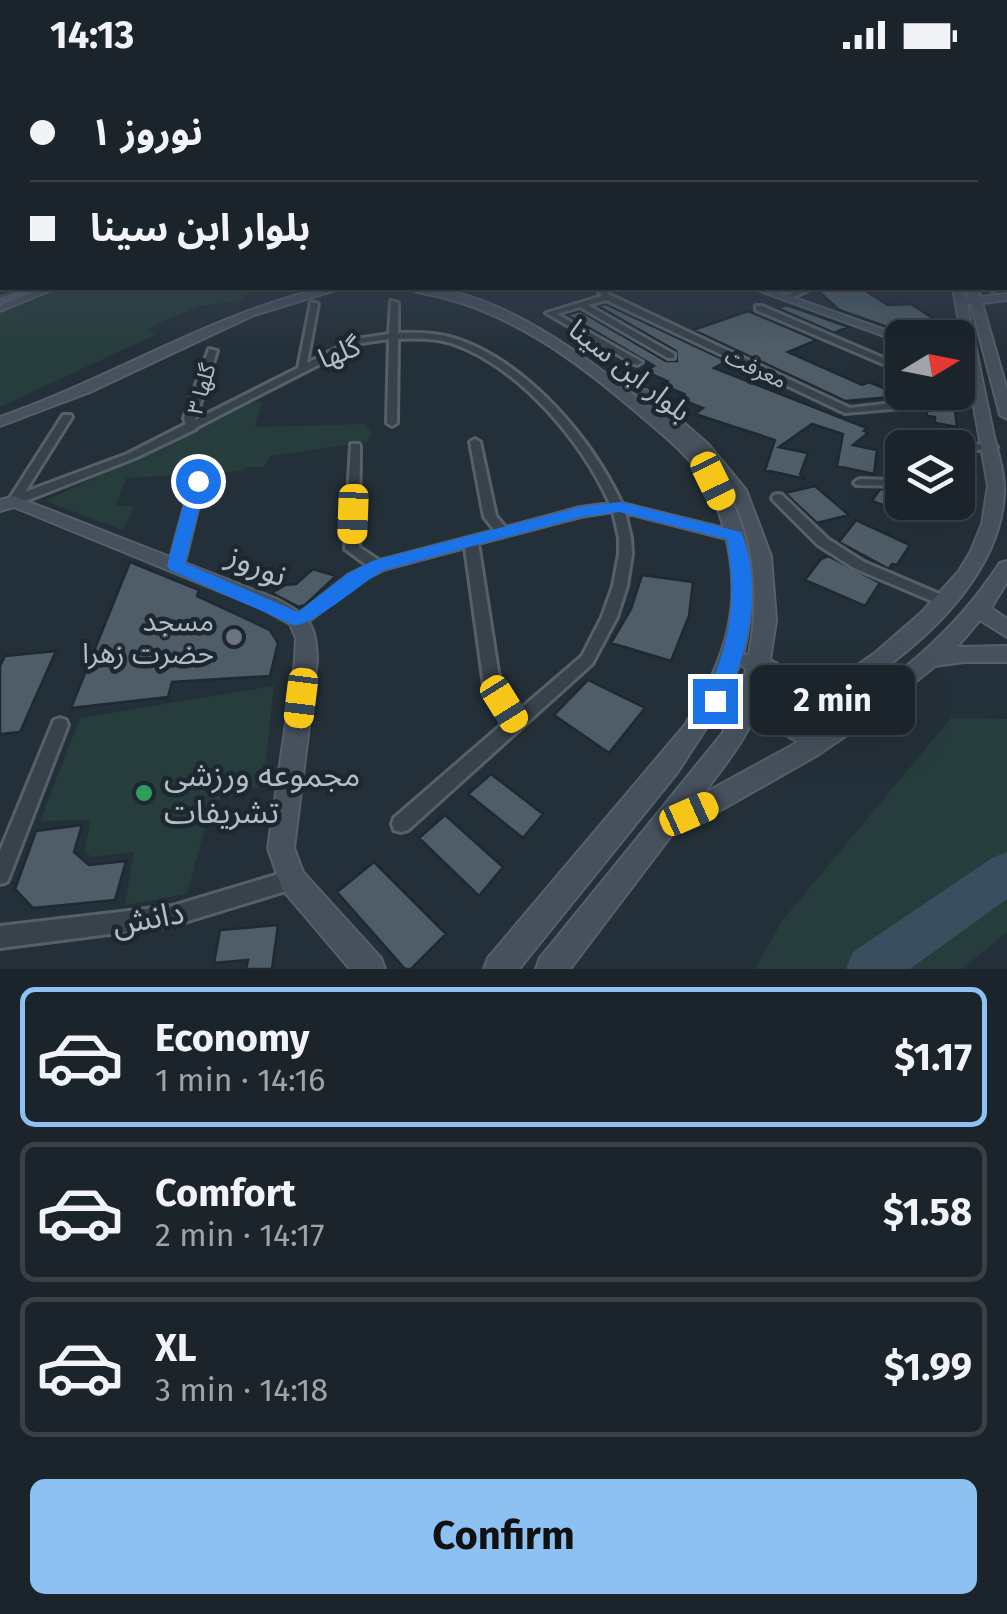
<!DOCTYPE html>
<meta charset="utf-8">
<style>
:root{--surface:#1b242b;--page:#242c33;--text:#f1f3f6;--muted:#a0a4a9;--line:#394147;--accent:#8cc1f1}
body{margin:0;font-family:"Fira Sans","Noto Sans Arabic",sans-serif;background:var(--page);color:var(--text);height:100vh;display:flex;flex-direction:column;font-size:38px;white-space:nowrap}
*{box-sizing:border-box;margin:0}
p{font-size:32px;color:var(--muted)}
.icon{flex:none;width:55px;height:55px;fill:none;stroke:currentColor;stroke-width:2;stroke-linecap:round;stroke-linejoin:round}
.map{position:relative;height:899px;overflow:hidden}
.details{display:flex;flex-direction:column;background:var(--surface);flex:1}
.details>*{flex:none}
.guide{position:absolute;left:0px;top:0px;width:1008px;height:220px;box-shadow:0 10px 40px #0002,0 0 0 2px var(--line);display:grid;align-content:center;height:220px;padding:0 30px;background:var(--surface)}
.needle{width:65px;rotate:80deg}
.fabs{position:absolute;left:885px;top:250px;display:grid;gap:20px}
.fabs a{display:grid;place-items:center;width:90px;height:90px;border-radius:15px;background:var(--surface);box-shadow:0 10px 40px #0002,0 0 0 2px var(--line);font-size:50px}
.end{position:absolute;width:45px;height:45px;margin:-22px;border:12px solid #1a73e8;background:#fff;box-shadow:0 0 0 5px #fff}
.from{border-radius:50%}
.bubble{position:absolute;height:70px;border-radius:15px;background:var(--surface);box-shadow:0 10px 40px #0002,0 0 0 2px var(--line);font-size:32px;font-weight:700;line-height:70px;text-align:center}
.car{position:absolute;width:30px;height:60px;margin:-30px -15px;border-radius:12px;box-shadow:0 0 8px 2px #0007;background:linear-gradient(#f5c518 24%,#345 0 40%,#f5c518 0 76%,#345 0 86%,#f5c518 0)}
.guide b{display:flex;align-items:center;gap:35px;height:95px;font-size:38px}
.guide b+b{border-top:2px solid var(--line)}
.guide i{width:25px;height:25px;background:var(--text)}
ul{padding:18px 0 0;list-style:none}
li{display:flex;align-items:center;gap:30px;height:140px;margin:0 20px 15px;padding:0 10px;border:5px solid var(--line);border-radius:15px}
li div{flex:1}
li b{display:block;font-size:38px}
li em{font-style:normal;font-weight:700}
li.selected{border-color:var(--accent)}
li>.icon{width:90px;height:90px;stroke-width:1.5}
.primary-button{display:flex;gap:20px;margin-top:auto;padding:20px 30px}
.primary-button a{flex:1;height:115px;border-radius:15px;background:var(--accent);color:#111;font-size:40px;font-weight:700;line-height:115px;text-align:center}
.status{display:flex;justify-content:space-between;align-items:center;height:70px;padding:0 50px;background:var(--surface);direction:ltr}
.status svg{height:28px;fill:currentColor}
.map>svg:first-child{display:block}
.green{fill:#273d3b}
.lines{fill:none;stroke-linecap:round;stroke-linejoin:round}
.river{fill:#394f5f;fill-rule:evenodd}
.building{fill:#4f5d68;stroke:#1e2931;stroke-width:2.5}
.street-casing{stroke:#556068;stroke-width:6}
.secondary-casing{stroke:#556068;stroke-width:4}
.primary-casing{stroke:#404b53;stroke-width:5}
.street{fill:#37424a;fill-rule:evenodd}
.secondary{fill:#46515d;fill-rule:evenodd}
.primary{fill:#55616a;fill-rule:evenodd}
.route{fill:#1a73e8}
.worship-dot{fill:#6b7280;stroke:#1d272f;stroke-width:4}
.leisure-dot{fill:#2e9e5b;stroke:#1d272f;stroke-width:4}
.labels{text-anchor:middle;stroke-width:9;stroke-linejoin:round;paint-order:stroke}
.far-street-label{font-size:22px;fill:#b3bdc6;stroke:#1d272f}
.street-label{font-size:28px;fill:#b3bdc6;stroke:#1d272f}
.poi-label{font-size:28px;fill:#b3bdc6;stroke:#1d272f;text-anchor:end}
.near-street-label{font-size:32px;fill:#b3bdc6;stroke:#1d272f}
.near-poi-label{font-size:32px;fill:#b3bdc6;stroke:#1d272f;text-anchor:start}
</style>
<div class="status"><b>14:13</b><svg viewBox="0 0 49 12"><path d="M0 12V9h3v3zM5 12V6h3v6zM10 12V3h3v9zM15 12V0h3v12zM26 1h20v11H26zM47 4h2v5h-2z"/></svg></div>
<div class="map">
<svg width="1007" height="899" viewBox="0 0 1007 899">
<rect width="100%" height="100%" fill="#243039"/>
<path class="green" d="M59 218H266L242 225 243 230 199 236 146 259 157 264 0 337V242Z
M254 332H262L255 357 364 354 372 362 367 372 270 386 264 397H245L242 401 126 408 116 436H134L123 460 45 431Z
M274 616 263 715 212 732 187 824 125 835 134 782 93 787 84 782 91 750 40 751 80 648Z
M951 648 1007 649V862L962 899H755L782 851Z"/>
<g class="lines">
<path class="river" d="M1007 782V829L910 899H846L853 882 992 788Z"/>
</g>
<path class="building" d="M815 218H861L888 235 911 234 946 257 915 258 923 265H910L839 240Z
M606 234 727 291 714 298 867 358 864 361 868 363 853 375 877 380 874 404 837 396 843 364 812 354 779 377 808 383 800 404 806 409 765 400 775 370 695 344 703 338 677 328 684 324 660 314 667 311 644 301 654 296 567 245 580 241 666 291H677L676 281 598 236Z
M787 235 843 255 848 257 834 263 777 238Z
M748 241 817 270 788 282 862 315 869 312 903 326 845 331 693 260Z
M926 322H953L957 357 935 353V347L927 346Z
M815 416 849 445 817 453 785 423Z
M880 419 902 421V432H938L926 451 872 431Z
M856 450 910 475 897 495 892 494 889 499 839 472Z
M828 486 880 513 865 536 805 510 821 489Z
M130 492 199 520 197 526 270 560 278 573 270 606 172 612 168 627 71 638Z
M313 499 336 506 305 535 299 537 272 523 285 515 296 514Z
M642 505 693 512 689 546 671 591 611 573 631 539Z
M56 581 20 662 0 664V596L5 586Z
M588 610 645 638 609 683 554 645Z
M491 704 543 744 523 768 468 724Z
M445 745 503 797 479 826 419 768Z
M82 755 74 782 89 795 126 791 115 830 33 838 15 819 36 761Z
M374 792 446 864 411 899H405L337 822Z
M278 855 272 899H246L248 890 214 893 220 860Z"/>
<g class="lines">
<g class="street-casing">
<path id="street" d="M1005 192H1007V197H1005Z
M596 218H604L610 225 850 338 901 332 912 326 911 322H921L922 327 903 338 845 343 606 230 588 235 674 284V288H668L580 237 557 244 642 292 637 295 634 294 546 243 602 226Z
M802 218H812L789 229 782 227Z
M987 218H996L997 219 993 221Z
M391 231 398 233V263C418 262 440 263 460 270 529 295 592 369 622 434L740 463 741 466 735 470 625 442 631 468 632 484 627 516 617 547 592 594 408 760 401 762 394 760 392 754 394 748 506 651 484 615 465 477 383 499 358 512 304 554H294L292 550 348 506 368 496 345 479 351 374H359L360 376 359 477 380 491 495 461 484 447 470 372 475 369 480 372 496 446 506 458 580 438 610 434C582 371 519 296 451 273 434 268 415 268 398 269L397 353 392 356 387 353 389 269 361 273 197 357 196 359 135 388 18 434H10L8 431 63 345H71L72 347 25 422 127 384 186 354 184 348 209 279 217 281 195 350 298 298 311 232 318 234 307 293 356 269 389 264ZM613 441 619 468V484L613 516 602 547 582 586 518 641 500 614 478 473 581 446Z
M756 236H762L902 296V302L756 240Z
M991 374 995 375 997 377 995 379 958 381V378H953L958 375Z
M899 376 906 378H902V416L856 415 854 413 856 411 860 409 892 410 893 379Z
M198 407 204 411 183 496 176 500 169 496 192 411Z
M778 424 782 425 828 469 864 492 949 528 951 531 949 534H939L854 498 818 475 774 431 772 428 774 425Z
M60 648 66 650 68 655 10 805 7 812 0 814V781L52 655 54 650Z
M292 800 299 803 302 810 299 817 172 856 0 878V856L172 836Z"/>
</g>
<g class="secondary-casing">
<path id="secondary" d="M0 173H2V179H0Z
M0 213H2V218H6L0 220Z
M43 218H56L0 241V234Z
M325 218H342L254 245 90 322 0 356V347C111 309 210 244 325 218Z
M408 218C494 212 598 295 662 348L634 323 636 320H646L709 375 746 420 771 486 776 551 770 590 810 611 833 609 852 599 875 583 922 542 959 501 971 481 982 454 988 416 953 218H963L966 228H969L967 218H977L980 227 1007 224V230L982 233 1007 320V349L1000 345 971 234H967C975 276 984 319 993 362 997 381 1005 402 1004 422 1002 495 939 559 882 600 870 608 857 618 843 623 826 629 805 623 793 636 794 650 806 655 819 659 892 612 952 566 1000 493L1007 491V512L991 538 1007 549V567L980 550 957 577 1007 576V592H964L935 596 866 652 816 686 719 741 673 763 570 899H536L540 888 722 664 741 627 746 599 740 594 723 632 677 703 519 899H484L488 888 685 655C727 588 746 530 722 452 717 435 711 418 700 403 682 379 657 360 634 340 593 305 550 272 501 249 483 240 464 233 444 228 432 224 418 224 408 218ZM720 408C756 454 760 529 749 584L743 586C758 524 754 465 720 408ZM767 608 783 618 770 633C771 652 781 664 798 672L703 724C730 689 759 653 767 608Z
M752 218H766L908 268H902V272L898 271Z
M14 426 277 529C310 547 316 553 317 591L294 778 303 802 381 888 385 899H350L282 819 268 778 295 591 296 568 290 554 263 539 14 437 0 441V430Z"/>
</g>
<g class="primary-casing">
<path id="primary" d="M26 218H42L0 236V228Z"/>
</g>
<use href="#street" class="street"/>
<use href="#secondary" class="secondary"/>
<use href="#primary" class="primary"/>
</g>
<linearGradient id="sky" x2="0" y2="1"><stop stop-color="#141a1f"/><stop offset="0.55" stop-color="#3f4e5f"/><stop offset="1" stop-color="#3f4e5f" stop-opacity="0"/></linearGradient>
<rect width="1007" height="279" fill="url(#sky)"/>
<path class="route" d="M198 406 206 411 185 493 298 542 346 505 372 491 580 437 620 432 741 462C764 517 748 586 722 637H707L704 631C731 571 737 534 727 469L619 442 581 447 384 500C364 511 311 558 293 555L170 500 167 496 190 411Z"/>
<circle class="worship-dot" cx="234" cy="567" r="10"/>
<circle class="leisure-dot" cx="144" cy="723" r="10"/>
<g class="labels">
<g class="far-street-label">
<text transform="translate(756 298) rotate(25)" y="8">معرفت</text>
<text transform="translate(201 319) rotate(-74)" y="8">گلها ۳</text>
</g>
<g class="street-label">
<text transform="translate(339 282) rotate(-22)" y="10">گلها</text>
<text transform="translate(630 300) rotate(38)" y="10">بلوار ابن سینا</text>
</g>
<g class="poi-label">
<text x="214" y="561">مسجد<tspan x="214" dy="32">حضرت زهرا</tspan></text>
</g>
<g class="near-street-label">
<text transform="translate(257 495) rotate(23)" y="11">نوروز</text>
<text transform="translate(148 848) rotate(-10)" y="11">دانش</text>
</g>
<g class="near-poi-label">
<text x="164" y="716">مجموعه ورزشی<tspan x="164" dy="37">تشریفات</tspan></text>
</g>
</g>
</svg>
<div class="fabs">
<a><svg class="needle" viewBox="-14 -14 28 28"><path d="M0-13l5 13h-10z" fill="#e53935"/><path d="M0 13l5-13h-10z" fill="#a0a4a9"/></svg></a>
<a><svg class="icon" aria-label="layers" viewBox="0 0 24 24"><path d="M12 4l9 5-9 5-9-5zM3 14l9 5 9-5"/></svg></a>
</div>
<i class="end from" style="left:198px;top:411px"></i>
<i class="end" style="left:715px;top:631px"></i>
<div class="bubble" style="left:750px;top:595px;width:165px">2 min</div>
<i class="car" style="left:713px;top:411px;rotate:154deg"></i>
<i class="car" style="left:353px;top:444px;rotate:182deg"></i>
<i class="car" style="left:301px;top:628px;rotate:187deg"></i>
<i class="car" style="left:504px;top:634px;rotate:148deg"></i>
<i class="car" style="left:689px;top:744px;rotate:66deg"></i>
<div class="guide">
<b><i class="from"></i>نوروز ۱</b>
<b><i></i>بلوار ابن سینا</b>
</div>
</div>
<section class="details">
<ul>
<li class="selected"><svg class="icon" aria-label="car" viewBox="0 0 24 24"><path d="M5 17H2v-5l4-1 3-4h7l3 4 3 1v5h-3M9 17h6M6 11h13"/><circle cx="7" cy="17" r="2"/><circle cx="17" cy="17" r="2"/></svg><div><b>Economy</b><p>1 min · 14:16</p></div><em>$1.17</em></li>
<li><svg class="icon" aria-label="car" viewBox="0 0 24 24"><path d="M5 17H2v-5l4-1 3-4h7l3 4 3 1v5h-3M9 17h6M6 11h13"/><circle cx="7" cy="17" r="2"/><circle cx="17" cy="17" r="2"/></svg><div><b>Comfort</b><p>2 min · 14:17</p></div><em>$1.58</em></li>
<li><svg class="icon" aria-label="car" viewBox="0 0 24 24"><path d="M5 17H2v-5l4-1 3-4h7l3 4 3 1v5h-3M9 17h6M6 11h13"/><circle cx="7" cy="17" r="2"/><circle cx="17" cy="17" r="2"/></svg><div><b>XL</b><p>3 min · 14:18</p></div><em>$1.99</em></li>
</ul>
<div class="primary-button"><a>Confirm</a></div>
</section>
